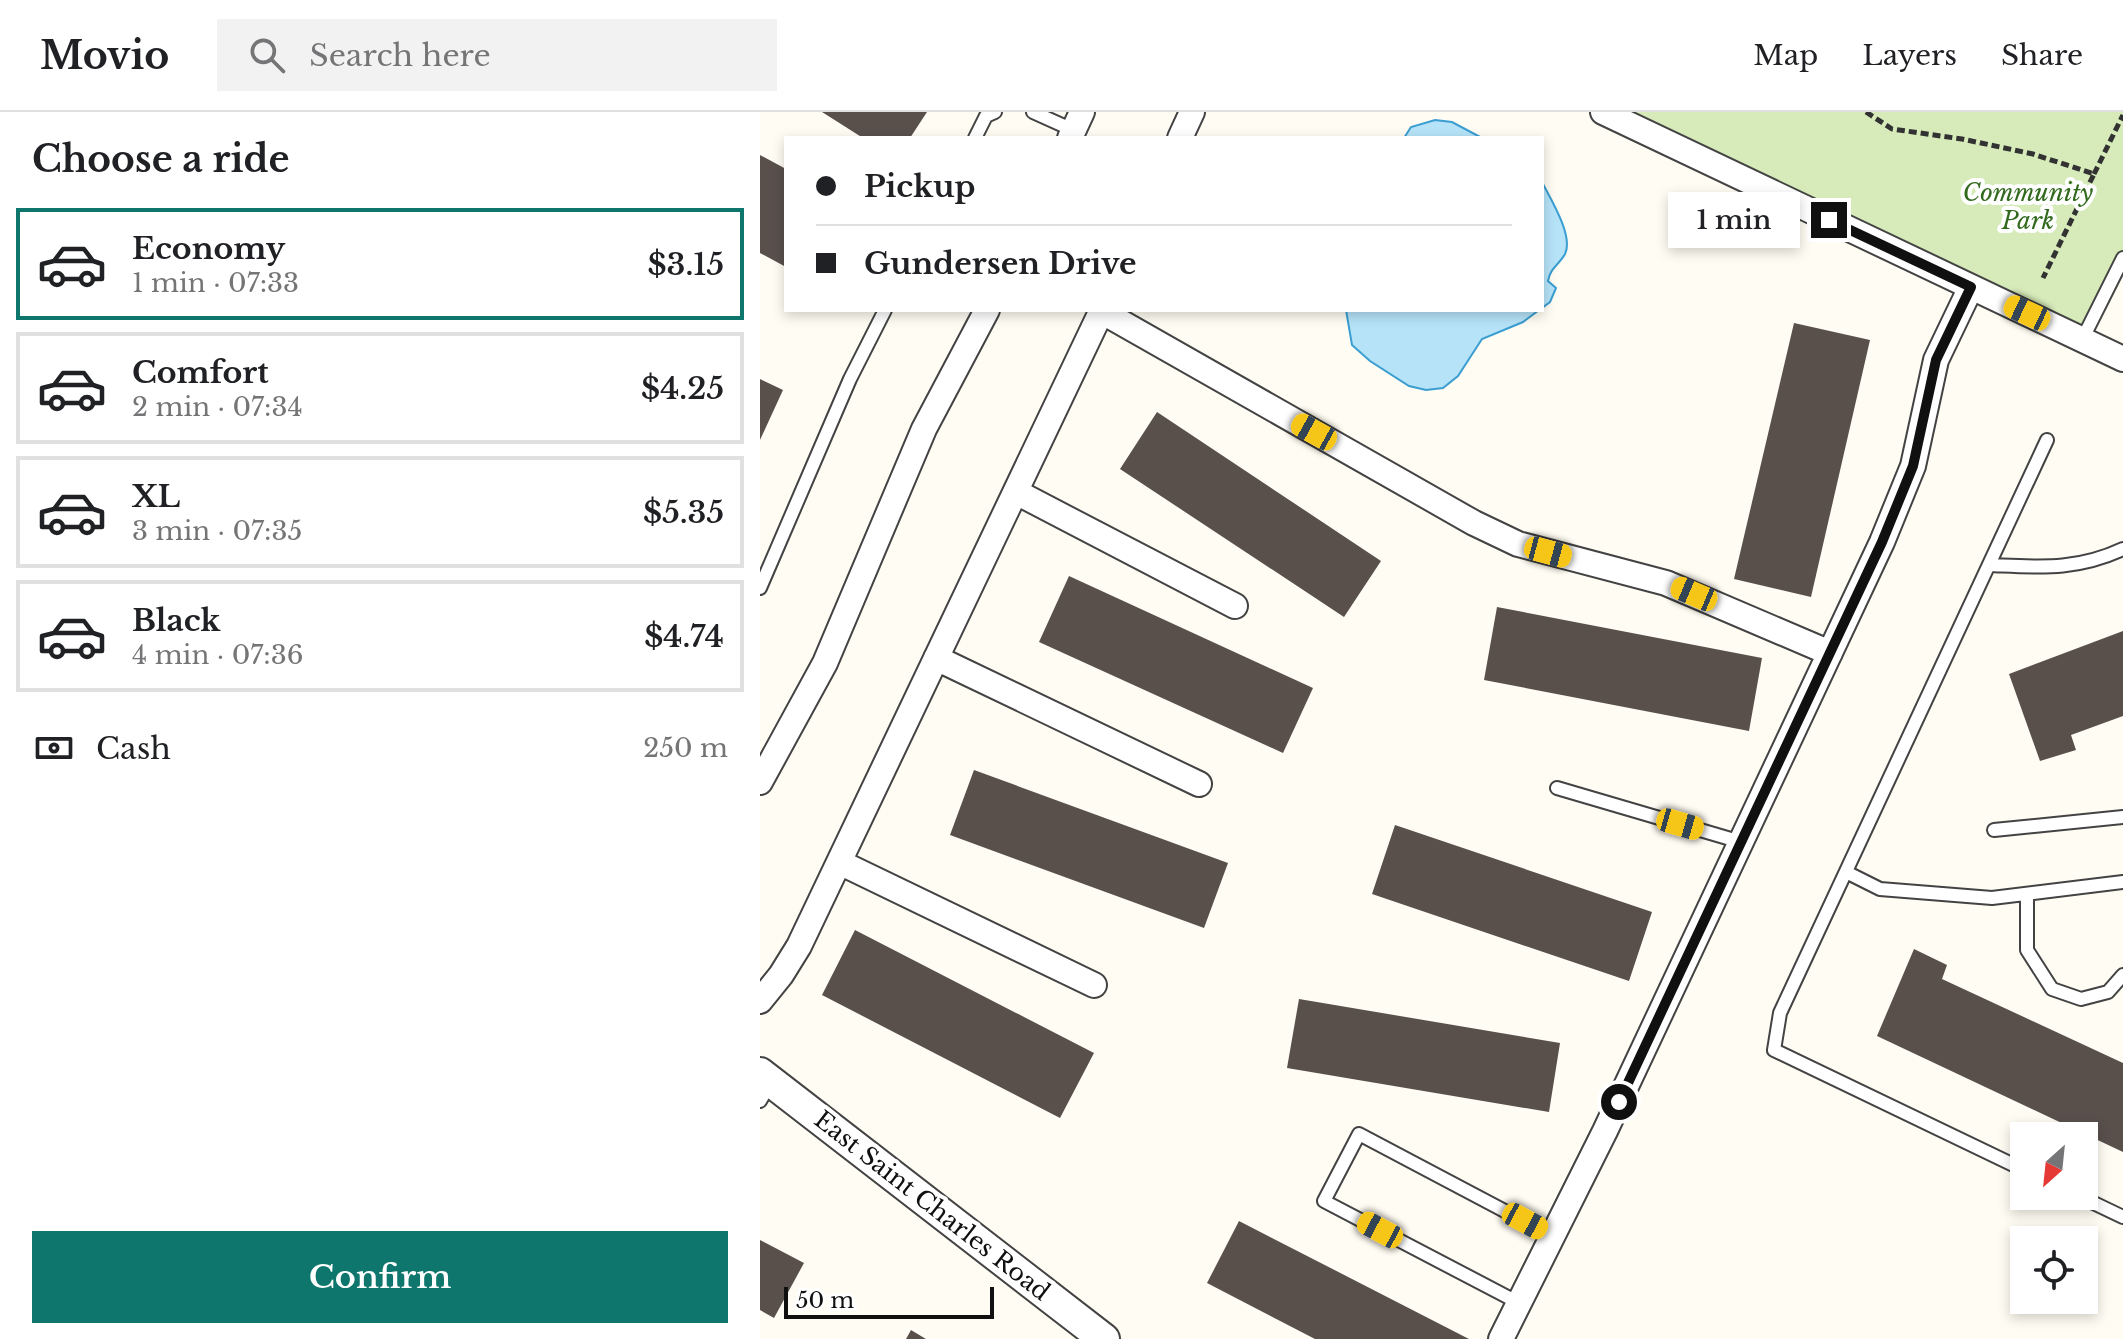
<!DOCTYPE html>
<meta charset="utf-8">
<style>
:root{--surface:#fff;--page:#f2f2f2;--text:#202124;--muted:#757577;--line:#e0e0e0;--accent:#0f766e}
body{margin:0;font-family:"Libre Baskerville",serif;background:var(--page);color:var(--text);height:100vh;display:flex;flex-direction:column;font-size:30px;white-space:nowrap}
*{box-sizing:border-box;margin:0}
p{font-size:26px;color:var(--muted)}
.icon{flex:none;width:44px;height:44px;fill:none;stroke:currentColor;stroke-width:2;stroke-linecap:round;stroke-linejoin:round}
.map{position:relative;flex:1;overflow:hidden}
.panel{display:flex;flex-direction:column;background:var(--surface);width:760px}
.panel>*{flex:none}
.guide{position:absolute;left:24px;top:24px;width:760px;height:176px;border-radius:0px;box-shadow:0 4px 12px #0003;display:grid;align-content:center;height:176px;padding:0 32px;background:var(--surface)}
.needle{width:52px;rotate:207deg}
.buttons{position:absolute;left:1250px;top:1010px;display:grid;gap:16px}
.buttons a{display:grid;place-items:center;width:88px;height:88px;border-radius:0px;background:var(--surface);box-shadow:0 4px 12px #0003;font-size:40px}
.scale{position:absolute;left:24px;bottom:20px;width:210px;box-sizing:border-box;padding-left:8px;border:4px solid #101010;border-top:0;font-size:22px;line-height:28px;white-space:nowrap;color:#101010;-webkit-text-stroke:6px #fff;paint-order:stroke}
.end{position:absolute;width:36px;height:36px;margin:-18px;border:10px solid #101010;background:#fff;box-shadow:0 0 0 4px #fff}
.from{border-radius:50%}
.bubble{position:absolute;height:56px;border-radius:0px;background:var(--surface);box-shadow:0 4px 12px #0003;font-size:26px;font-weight:600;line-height:56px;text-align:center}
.car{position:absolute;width:24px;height:48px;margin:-24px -12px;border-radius:10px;box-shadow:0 0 6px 2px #0007;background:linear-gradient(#f5c518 24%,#345 0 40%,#f5c518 0 76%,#345 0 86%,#f5c518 0)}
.guide b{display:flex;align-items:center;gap:28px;height:76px;font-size:30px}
.guide b+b{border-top:2px solid var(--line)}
.guide i{width:20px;height:20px;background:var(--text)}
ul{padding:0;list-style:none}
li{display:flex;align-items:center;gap:24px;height:112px;margin:0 16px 12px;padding:0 16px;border:4px solid var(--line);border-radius:0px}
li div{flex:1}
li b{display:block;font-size:30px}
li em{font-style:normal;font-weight:600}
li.selected{border-color:var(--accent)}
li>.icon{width:72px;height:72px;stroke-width:1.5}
h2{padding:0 32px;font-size:36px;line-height:96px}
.pay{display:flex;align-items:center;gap:20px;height:88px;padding:0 32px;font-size:30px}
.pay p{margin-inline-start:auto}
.primary-button{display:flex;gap:16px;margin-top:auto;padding:16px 32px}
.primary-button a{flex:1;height:92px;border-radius:0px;background:var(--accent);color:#fff;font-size:32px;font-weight:600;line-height:92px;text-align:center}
header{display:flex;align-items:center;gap:48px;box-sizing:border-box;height:112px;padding:0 40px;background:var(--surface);border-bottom:2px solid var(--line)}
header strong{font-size:38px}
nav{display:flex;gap:44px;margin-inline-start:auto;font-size:28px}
.search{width:560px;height:72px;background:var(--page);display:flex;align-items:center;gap:20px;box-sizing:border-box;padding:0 28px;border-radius:0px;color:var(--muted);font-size:30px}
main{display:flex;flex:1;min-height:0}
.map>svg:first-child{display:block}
.green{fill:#d7ebba}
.water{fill:#b6e3f8;stroke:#3b9ed1;stroke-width:2}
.building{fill:#59504c}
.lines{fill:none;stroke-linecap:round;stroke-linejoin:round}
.service-casing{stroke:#434343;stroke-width:16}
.minor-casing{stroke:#434343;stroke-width:28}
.tertiary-casing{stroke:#434343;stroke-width:34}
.path{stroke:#323232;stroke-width:5;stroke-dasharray:8 4;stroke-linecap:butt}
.service{stroke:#fff;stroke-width:12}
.minor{stroke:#fff;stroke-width:24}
.tertiary{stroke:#fff;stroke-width:30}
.route{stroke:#101010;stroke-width:10}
.labels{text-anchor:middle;stroke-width:8;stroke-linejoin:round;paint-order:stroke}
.park-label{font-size:24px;font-style:italic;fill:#326a1d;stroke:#fff}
.street-label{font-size:24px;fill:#101010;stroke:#fff}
</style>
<header>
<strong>Movio</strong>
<div class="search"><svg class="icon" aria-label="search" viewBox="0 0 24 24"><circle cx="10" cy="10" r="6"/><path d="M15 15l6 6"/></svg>Search here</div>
<nav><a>Map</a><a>Layers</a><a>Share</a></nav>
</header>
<main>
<section class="panel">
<h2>Choose a ride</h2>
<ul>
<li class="selected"><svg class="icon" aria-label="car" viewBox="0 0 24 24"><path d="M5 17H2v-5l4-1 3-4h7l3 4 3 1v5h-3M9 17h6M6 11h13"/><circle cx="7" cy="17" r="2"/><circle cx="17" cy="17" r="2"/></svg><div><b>Economy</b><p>1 min · 07:33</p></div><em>$3.15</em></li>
<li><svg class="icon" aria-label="car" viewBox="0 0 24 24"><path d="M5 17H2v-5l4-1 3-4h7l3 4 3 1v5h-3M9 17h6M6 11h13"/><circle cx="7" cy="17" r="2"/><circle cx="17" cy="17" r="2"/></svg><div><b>Comfort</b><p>2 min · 07:34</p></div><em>$4.25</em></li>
<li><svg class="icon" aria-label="car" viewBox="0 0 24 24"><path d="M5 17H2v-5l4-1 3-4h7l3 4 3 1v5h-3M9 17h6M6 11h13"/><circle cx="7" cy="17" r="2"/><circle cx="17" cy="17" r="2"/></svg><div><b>XL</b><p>3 min · 07:35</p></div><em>$5.35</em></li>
<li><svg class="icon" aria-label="car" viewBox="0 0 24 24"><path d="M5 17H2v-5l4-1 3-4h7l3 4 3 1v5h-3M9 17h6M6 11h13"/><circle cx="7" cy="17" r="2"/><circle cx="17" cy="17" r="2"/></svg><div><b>Black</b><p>4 min · 07:36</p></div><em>$4.74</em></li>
</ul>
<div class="pay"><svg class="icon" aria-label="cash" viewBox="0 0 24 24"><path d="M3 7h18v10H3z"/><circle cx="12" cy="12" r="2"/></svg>Cash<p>250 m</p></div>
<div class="primary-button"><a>Confirm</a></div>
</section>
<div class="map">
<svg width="1363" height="1227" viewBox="0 0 1363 1227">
<rect width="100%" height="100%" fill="#fffcf3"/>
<path class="green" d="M851 0H1363V143L1322 228Z"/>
<path class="water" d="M675 8 692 10 722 26H644L651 15Z
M782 70C790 86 814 124 805 142 799 153 790 156 788 169L796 176 790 190 782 196Z
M586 198H779L763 210 722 227 698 264 683 276 666 278 649 274 610 249 592 233Z"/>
<path class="building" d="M62 0H167L150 26H103Z
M0 43 26 57V155L0 141Z
M1034 211 1110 228 1051 485 974 467Z
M0 267 23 278 0 328Z
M397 300 621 449 584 505 360 357Z
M309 464 553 576 523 641 279 530Z
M737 495 1002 546 989 619 724 568Z
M1363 519V604L1311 623 1316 638 1280 649 1249 562Z
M214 658 468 751 444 816 190 723Z
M635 713 892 800 869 869 612 782Z
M95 818 334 941 300 1006 62 883Z
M1154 837 1187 853 1182 867 1363 951V1040L1117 924Z
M539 887 800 931 789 1000 527 956Z
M479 1109 709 1227H555L447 1171Z
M0 1128 44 1151 14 1206 0 1198Z
M151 1218 166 1227H146Z"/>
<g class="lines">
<g class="service-casing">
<path id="service" d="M273 0 313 18
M215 26 226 4 235 0
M1322 228 1363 146
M1229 453C1279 455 1316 459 1363 437
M0 476 90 267 125 198
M797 676 981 730
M1234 718 1363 705
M1086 760 1120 777 1232 786 1363 770
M1267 782V838L1292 877 1321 887 1348 880 1363 863
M0 989 11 970
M1264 1058 1014 938 1020 901 1287 328
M1319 1084 1363 1105
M759 1191 564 1089 599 1022 792 1124"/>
</g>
<g class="minor-casing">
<path id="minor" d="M843 0 1363 247
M310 26 322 0
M420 26 432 0
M341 199 714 411 758 432 906 471 1070 541
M256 380 475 494
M176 546 439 672
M0 670 65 551 164 317 227 198
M79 750 334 873
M0 889 21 863 39 834 342 198
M741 1227 845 1019 1122 430 1153 354 1176 248 1211 175"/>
</g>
<g class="tertiary-casing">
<path id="tertiary" d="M0 961 344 1227"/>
</g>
<path class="path" d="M1106 0 1132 17 1202 27 1273 42 1334 62 1283 166
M1334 62 1363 3"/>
<use href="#service" class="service"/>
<use href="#minor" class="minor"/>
<use href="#tertiary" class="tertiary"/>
</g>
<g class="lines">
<path class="route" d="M859 990 1122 430 1153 354 1176 248 1211 175 1069 108"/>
</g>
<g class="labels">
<g class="park-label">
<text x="1268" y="89">Community<tspan x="1268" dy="28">Park</tspan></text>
</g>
<g class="street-label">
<text transform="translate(172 1094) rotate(38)" y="8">East Saint Charles Road</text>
</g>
</g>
</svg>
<div class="buttons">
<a><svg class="needle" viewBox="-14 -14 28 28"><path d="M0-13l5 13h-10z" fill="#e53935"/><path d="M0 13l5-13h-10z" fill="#757577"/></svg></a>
<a><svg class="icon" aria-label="locate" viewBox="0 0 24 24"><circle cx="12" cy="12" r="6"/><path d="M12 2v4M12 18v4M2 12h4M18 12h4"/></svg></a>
</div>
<div class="scale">50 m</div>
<i class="end from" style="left:859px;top:990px"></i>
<i class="end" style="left:1069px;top:108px"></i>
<div class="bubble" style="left:908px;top:80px;width:132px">1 min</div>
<i class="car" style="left:1267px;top:201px;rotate:295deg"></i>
<i class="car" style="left:554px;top:320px;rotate:299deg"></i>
<i class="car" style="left:788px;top:440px;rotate:105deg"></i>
<i class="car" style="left:934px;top:482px;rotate:293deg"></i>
<i class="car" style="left:920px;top:712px;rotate:106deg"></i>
<i class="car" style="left:765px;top:1109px;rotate:118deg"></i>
<i class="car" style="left:620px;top:1118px;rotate:298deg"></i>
<div class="guide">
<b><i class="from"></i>Pickup</b>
<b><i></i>Gundersen Drive</b>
</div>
</div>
</main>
